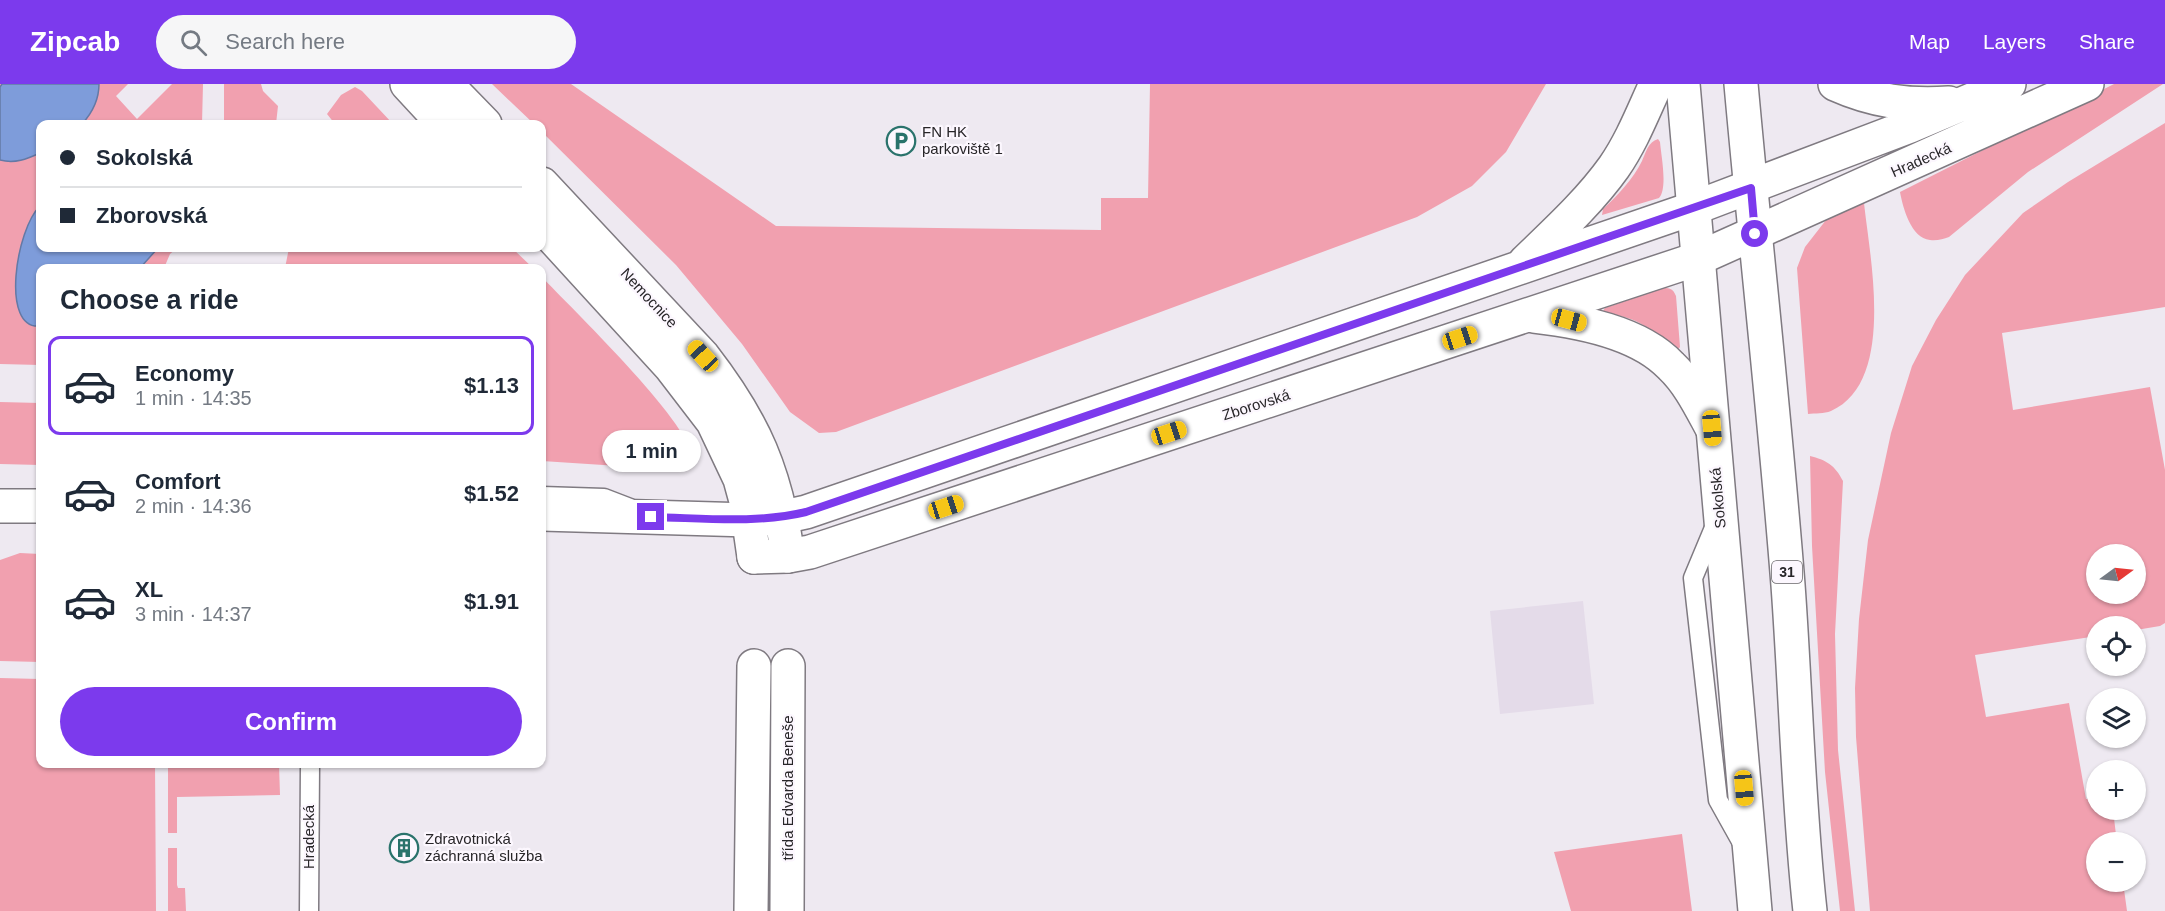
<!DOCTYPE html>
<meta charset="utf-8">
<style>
:root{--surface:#fff;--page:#f6f6f7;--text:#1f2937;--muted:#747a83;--line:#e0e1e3;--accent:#7c3aed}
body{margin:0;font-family:Helvetica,sans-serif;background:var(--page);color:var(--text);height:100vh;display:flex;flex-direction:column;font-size:22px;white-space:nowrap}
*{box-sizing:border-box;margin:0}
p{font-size:20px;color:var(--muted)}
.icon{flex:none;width:33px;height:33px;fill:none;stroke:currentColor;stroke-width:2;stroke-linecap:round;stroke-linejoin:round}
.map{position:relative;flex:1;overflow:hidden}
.details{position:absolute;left:36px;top:180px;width:510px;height:504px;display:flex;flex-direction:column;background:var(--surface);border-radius:12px;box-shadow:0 2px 4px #0004}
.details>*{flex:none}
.top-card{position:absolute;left:36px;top:36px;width:510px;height:132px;border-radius:12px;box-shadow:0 2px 4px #0004;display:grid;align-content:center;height:132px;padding:0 24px;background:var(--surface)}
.needle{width:39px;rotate:75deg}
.buttons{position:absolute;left:2086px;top:460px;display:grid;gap:12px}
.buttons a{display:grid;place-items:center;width:60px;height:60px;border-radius:50%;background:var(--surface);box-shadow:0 2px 4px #0004;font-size:30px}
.end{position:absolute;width:27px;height:27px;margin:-14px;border:8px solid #7c3aed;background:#fff;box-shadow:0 0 0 3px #fff}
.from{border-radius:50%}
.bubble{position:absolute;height:42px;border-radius:21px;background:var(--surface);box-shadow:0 2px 4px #0004;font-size:20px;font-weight:600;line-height:42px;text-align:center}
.car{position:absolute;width:18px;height:36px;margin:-18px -9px;border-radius:8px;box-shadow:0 0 4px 2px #0007;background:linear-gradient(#f5c518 24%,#345 0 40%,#f5c518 0 76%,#345 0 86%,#f5c518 0)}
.top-card b{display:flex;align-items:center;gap:21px;height:57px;font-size:22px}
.top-card b+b{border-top:2px solid var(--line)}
.top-card i{width:15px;height:15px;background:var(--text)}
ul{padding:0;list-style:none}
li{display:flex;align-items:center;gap:18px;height:99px;margin:0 12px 9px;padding:0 12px;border:3px solid transparent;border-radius:12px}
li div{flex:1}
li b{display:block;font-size:22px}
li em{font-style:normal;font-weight:600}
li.current{border-color:var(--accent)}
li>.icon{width:54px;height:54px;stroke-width:1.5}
h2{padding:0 24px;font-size:27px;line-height:72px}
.cta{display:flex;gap:12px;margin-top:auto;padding:12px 24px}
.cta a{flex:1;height:69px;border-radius:36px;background:var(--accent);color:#fff;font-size:24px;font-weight:600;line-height:69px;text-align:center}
header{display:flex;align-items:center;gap:36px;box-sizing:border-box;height:84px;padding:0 30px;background:var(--accent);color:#fff}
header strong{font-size:28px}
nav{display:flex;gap:33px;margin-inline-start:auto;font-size:21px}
.search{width:420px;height:54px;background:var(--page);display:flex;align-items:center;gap:15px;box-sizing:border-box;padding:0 21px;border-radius:33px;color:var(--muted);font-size:22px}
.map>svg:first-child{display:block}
.built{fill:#e4dbe9}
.green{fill:#f1a0af;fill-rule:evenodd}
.water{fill:#7e9cda;stroke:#6479a5;stroke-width:1.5}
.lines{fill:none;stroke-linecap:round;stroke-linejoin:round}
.service-casing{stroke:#7f7a81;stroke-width:21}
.minor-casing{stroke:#7f7a81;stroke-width:36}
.tertiary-casing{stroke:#7f7a81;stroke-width:36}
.primary-casing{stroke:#7f7a81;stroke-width:36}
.service{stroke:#fff;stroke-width:18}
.minor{stroke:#fff;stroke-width:33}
.tertiary{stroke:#fff;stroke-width:33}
.primary{stroke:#fff;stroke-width:33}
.route{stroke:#7c3aed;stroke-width:8}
.labels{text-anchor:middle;stroke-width:4.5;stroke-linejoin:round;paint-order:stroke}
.shield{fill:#fcf7fe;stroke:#686569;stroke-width:1.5}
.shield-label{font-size:14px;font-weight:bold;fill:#282629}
.poi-label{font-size:15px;fill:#282629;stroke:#fcf7fe;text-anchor:start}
.street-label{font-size:15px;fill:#282629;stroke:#fcf7fe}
</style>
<header>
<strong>Zipcab</strong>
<div class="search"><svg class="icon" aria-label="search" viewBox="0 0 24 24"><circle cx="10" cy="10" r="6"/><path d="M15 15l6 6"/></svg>Search here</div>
<nav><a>Map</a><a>Layers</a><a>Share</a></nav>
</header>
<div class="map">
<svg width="2165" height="827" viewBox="0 0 2165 827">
<rect width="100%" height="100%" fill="#eee9f1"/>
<path class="built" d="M1583 517 1594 620 1500 630 1490 527Z"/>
<path class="green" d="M0 0H128L116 12 137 35 172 0H203L202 40H40V164H177L170 170 164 184H40V281L0 280Z
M224 0H261L263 7 278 22 276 40H224Z
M492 0H571L776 142 1101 146V114H1148L1150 0H1546L1506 68 1472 102 1417 133 836 348 819 349 790 328 742 260 676 181 542 48V40H534Z
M2114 0H2163L2028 88 1949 153C1943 155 1937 157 1930 156 1911 154 1903 124 1900 108Z
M355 3 362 7 393 40H335L327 30 341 11Z
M2165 39V223L2002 249 2013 326 2150 303 2165 386V539L2160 542 2136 546V543H2097V552L1975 571 1986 633 2069 619 2086 715 2097 713V726H2113L2117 759H2097V798H2123L2127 827H1870L1856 653 1855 604 1859 535 1868 456 1891 349 1912 282 1936 236 1965 191 2023 129 2068 98ZM2097 471H2136V510H2097Z
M1658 55 1660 58C1661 71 1668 104 1659 114L1602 131 1603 125C1618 111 1633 95 1642 77 1646 68 1648 58 1658 55Z
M1864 119C1870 175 1896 298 1831 327 1824 330 1815 329 1808 330L1797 184 1805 163 1826 136Z
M289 164H512L533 184H285Z
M542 193C569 222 691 339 691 372 690 379 685 383 680 386L542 377Z
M1663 204C1671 204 1673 205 1676 212L1680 263 1677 267C1655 247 1635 231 1605 230L1603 227 1605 224Z
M0 318 40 319V381L0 380Z
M1810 372C1826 376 1835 381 1843 397L1835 550 1838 666 1855 827H1840L1825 688 1812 462Z
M20 469 40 470V578L0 577V476Z
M0 594 40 595V680H155L156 827H0Z
M168 680H279L280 711 177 713V749H168Z
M1682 750 1692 827H1571L1554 768Z
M168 764H177V801L178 804H185L186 827H168Z"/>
<path class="water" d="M2 0H99C99 16 93 28 82 40H40V69C27 75 15 80 0 76V3Z
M40 122V164H158L140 184H40V242C0 246 16 145 40 122Z"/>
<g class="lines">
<g class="service-casing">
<path id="service" d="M542 412 604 414 630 424
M1716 439 1693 494 1718 716 1742 759
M309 827 310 680"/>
</g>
<g class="minor-casing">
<path id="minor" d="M407 0 444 40
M446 0 485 40
M542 100 703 272C755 339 776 389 788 472
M542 142 670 282 713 338 740 395 746 417 754 473"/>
</g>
<g class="tertiary-casing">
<path id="tertiary" d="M1835 0C1873 17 1908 22 1949 19
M1525 178C1556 148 1589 118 1614 83 1632 57 1643 28 1656 0
M1534 232C1579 237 1639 248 1671 282 1689 299 1700 322 1712 344
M0 422H40
M542 430 749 436 783 433 806 428 1694 124 1910 42 2009 0
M754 473 788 472 810 468 1697 175 2087 0
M751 827 754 582
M787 827 788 582"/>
</g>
<g class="primary-casing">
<path id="primary" d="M1683 0 1755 827
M1741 0C1756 167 1775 334 1788 501 1796 610 1798 719 1810 827"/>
</g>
<use href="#service" class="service"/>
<use href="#minor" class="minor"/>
<use href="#tertiary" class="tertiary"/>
<use href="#primary" class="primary"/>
</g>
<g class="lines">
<path class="route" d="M651 433C703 434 756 440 806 428L1751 104 1755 150"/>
</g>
<defs>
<g id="parking-ring" transform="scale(1.5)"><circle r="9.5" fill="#fcf7fe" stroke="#2a736c" stroke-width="1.5"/><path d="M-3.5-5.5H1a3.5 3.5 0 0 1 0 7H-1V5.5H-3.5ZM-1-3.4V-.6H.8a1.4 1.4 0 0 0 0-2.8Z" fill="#2a736c"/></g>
<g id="building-ring" transform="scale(1.5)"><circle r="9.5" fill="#fcf7fe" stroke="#2a736c" stroke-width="1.5"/><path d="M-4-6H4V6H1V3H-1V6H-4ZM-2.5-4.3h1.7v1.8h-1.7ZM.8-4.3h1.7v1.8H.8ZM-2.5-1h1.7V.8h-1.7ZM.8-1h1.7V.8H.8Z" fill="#2a736c"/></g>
</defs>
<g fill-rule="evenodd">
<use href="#parking-ring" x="901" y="57"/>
<use href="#building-ring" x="404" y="764"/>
</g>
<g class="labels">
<rect class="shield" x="1772" y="477" width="30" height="22" rx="4.5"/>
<g class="shield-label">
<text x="1787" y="493">31</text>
</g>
<g class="poi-label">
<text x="922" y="53">FN HK<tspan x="922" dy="17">parkoviště 1</tspan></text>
<text x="425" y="760">Zdravotnická<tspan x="425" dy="17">záchranná služba</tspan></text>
</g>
<g class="street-label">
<text transform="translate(1921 76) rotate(-24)" y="5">Hradecká</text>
<text transform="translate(649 214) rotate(47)" y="5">Nemocnice</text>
<text transform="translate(1256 321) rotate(-18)" y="5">Zborovská</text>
<text transform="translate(1718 414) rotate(-95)" y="5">Sokolská</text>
<text transform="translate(788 704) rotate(-90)" y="5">třída Edvarda Beneše</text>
<text transform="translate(309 753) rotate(-90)" y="5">Hradecká</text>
</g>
</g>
</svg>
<div class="buttons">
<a><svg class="needle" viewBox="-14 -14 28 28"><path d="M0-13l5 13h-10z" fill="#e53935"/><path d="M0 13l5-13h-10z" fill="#747a83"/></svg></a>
<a><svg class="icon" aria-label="locate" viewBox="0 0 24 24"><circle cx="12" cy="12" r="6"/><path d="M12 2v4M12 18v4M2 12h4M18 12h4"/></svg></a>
<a><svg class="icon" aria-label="layers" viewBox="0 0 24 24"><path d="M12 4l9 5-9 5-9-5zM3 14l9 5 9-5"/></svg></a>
<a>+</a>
<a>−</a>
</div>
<i class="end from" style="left:1755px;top:150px"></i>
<i class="end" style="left:651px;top:433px"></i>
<div class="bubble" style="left:602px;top:346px;width:99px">1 min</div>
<i class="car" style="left:1569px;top:236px;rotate:105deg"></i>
<i class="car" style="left:1460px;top:254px;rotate:72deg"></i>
<i class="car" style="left:703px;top:272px;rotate:317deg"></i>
<i class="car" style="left:1712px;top:344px;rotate:175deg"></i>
<i class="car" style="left:1169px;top:349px;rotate:72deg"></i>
<i class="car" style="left:946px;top:423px;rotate:72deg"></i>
<i class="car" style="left:1744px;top:704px;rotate:175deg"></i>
<div class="top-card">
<b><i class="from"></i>Sokolská</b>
<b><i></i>Zborovská</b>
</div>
<section class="details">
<h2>Choose a ride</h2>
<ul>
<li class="current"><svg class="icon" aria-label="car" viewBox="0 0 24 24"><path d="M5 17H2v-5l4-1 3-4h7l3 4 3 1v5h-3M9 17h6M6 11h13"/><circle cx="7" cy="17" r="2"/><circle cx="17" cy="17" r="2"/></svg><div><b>Economy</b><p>1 min · 14:35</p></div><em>$1.13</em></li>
<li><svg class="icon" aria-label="car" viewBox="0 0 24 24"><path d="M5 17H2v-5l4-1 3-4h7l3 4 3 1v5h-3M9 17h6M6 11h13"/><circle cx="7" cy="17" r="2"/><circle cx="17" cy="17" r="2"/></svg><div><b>Comfort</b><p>2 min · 14:36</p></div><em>$1.52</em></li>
<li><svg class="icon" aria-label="car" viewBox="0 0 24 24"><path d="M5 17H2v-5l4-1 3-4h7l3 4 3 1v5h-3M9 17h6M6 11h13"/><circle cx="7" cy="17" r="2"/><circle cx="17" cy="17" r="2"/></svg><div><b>XL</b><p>3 min · 14:37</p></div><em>$1.91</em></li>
</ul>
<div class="cta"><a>Confirm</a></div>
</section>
</div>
